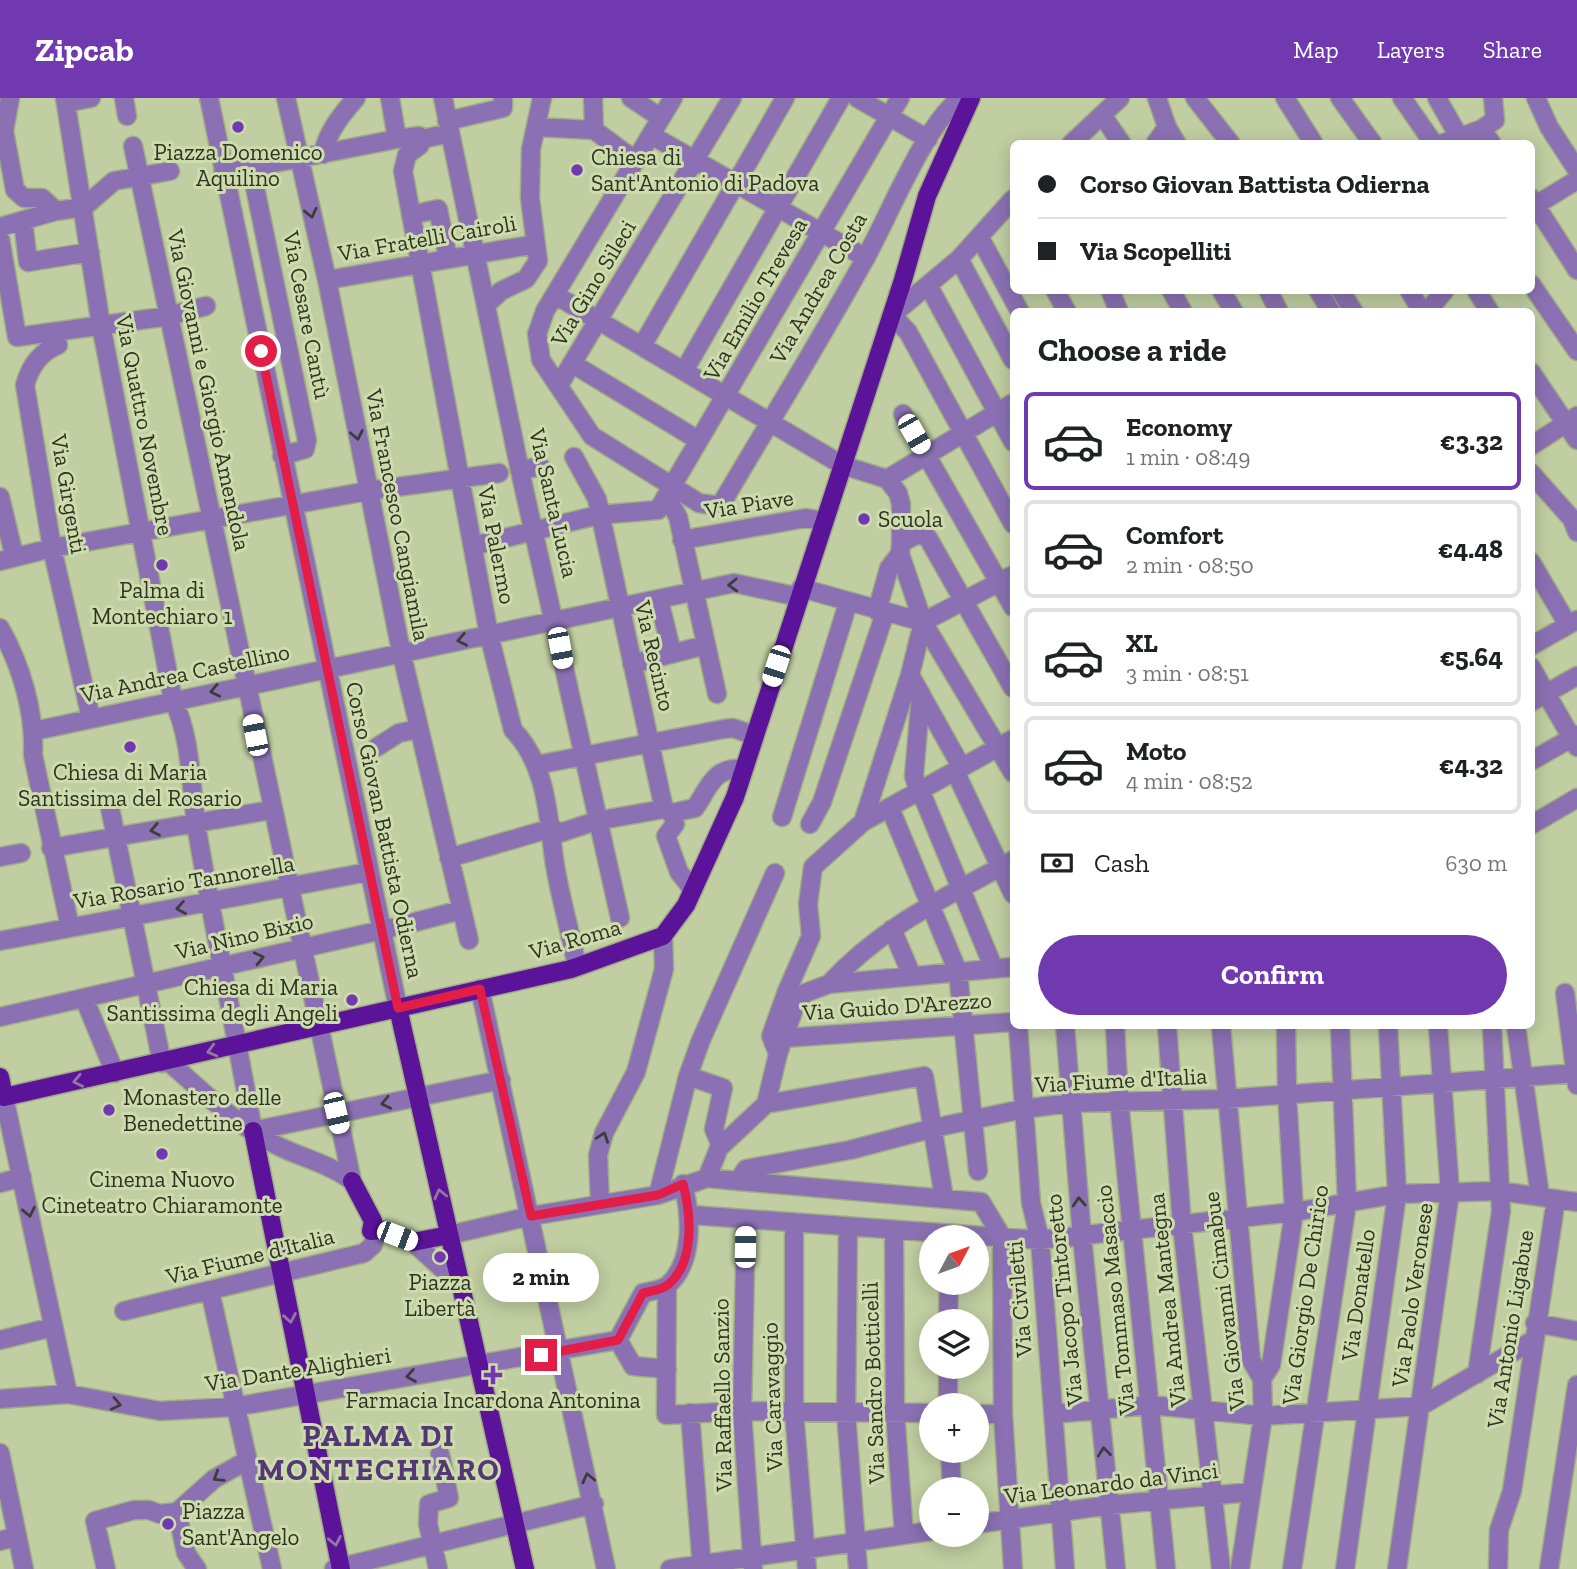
<!DOCTYPE html>
<meta charset="utf-8">
<style>
:root{--surface:#fff;--page:#f6f6f6;--text:#202124;--muted:#757577;--line:#e0e0e0;--accent:#7139af}
body{margin:0;font-family:"Zilla Slab",serif;background:var(--page);color:var(--text);height:100vh;display:flex;flex-direction:column;font-size:26px;white-space:nowrap}
*{box-sizing:border-box;margin:0}
p{font-size:23px;color:var(--muted)}
.icon{flex:none;width:38px;height:38px;fill:none;stroke:currentColor;stroke-width:2;stroke-linecap:round;stroke-linejoin:round}
.map{position:relative;flex:1;overflow:hidden}
.details{position:absolute;left:1010px;top:210px;width:525px;height:721px;display:flex;flex-direction:column;background:var(--surface);border-radius:10px;box-shadow:0 4px 18px #0003}
.details>*{flex:none}
.top-card{position:absolute;left:1010px;top:42px;width:525px;height:154px;border-radius:10px;box-shadow:0 4px 18px #0003;display:grid;align-content:center;height:154px;padding:0 28px;background:var(--surface)}
.needle{width:46px;rotate:49deg}
.buttons{position:absolute;left:919px;top:1127px;display:grid;gap:14px}
.buttons a{display:grid;place-items:center;width:70px;height:70px;border-radius:50%;background:var(--surface);box-shadow:0 4px 18px #0003;font-size:35px}
.end{position:absolute;width:32px;height:32px;margin:-16px;border:9px solid #e11d48;background:#fff;box-shadow:0 0 0 4px #fff}
.from{border-radius:50%}
.bubble{position:absolute;height:49px;border-radius:24px;background:var(--surface);box-shadow:0 4px 18px #0003;font-size:23px;font-weight:800;line-height:49px;text-align:center}
.car{position:absolute;width:21px;height:42px;margin:-21px -10px;border-radius:9px;box-shadow:0 0 5px 2px #0007;background:linear-gradient(#fff 24%,#345 0 40%,#fff 0 76%,#345 0 86%,#fff 0)}
.top-card b{display:flex;align-items:center;gap:24px;height:66px;font-size:26px}
.top-card b+b{border-top:2px solid var(--line)}
.top-card i{width:18px;height:18px;background:var(--text)}
ul{padding:0;list-style:none}
li{display:flex;align-items:center;gap:21px;height:98px;margin:0 14px 10px;padding:0 14px;border:4px solid var(--line);border-radius:10px}
li div{flex:1}
li b{display:block;font-size:26px}
li em{font-style:normal;font-weight:800}
li.on{border-color:var(--accent)}
li>.icon{width:63px;height:63px;stroke-width:1.5}
h2{padding:0 28px;font-size:32px;line-height:84px}
.pay{display:flex;align-items:center;gap:18px;height:77px;padding:0 28px;font-size:26px}
.pay p{margin-inline-start:auto}
.action{display:flex;gap:14px;margin-top:auto;padding:14px 28px}
.action a{flex:1;height:80px;border-radius:42px;background:var(--accent);color:#fff;font-size:28px;font-weight:800;line-height:80px;text-align:center}
header{display:flex;align-items:center;gap:42px;box-sizing:border-box;height:98px;padding:0 35px;background:var(--accent);color:#fff}
header strong{font-size:33px}
nav{display:flex;gap:38px;margin-inline-start:auto;font-size:24px}
.map>svg:first-child{display:block}
.lines{fill:none;stroke-linecap:round;stroke-linejoin:round}
.minor-casing{stroke:#a0ac85;stroke-width:21}
.major-casing{stroke:#a0ac85;stroke-width:21}
.minor{stroke:#8b71b3;stroke-width:18}
.major{stroke:#5b1399;stroke-width:18}
.oneway{stroke:#3d3d38}
.oneway2{stroke:#9477a3}
.route{stroke:#e11d48;stroke-width:9}
.poi-dot{fill:#7139af;stroke:#cddbad;stroke-width:2.5}
.labels{text-anchor:middle;stroke-width:6;stroke-linejoin:round;paint-order:stroke}
.poi-label{font-size:23px;fill:#2f3422;stroke:#cddbad}
.street-label{font-size:23px;fill:#2f3422;stroke:#cddbad}
.district-label{font-size:30px;font-weight:bold;letter-spacing:2px;fill:#523874;stroke:#cddbad}
</style>
<header>
<strong>Zipcab</strong>
<nav><a>Map</a><a>Layers</a><a>Share</a></nav>
</header>
<div class="map">
<svg width="1577" height="1471" viewBox="0 0 1577 1471">
<rect width="100%" height="100%" fill="#c0cea1"/>
<g class="lines">
<g class="minor-casing">
<path id="minor" d="M10 0 4 33 15 92 24 100H42L56 113
M65 0 101 227 173 602C193 643 190 694 198 738 215 837 236 935 253 1033
M124 0 127 18
M209 0 398 910
M286 0 327 182 401 553 469 842
M390 0 397 41
M443 0 520 373 620 820
M593 0 594 32 636 63
M631 0 661 20
M673 0 545 213 537 236 541 262 592 338 699 405 720 408C769 325 820 243 866 159 888 120 926 24 961 0
M857 0 928 41
M1157 0 1167 29 1177 46
M1195 0 1231 46
M1285 0 1314 46
M1340 0 1373 46
M1402 0 1434 46
M1437 0 1458 37
M1536 0 1549 29 1577 72
M66 5 91 0
M1102 17 1122 46
M447 23 503 10V0
M536 29 594 32
M1482 31 1495 22 1493 0
M651 37 866 160
M422 41 420 47 407 57 403 73 489 537 513 632C544 663 548 712 553 753 557 788 568 824 575 859
M1071 46 1120 0
M1155 46 1167 29
M1441 46 1482 31 1492 46
M133 48 352 1083
M323 56C327 34 342 16 356 0
M251 70 307 342 305 351 282 358
M223 75 397 41 419 38 422 41 450 35
M1531 100 1577 172
M1013 101 959 161 892 217 908 234 1013 426
M1531 110 1577 82
M411 117 438 111 448 160
M23 123 28 164 90 154
M0 129 56 113 84 109 114 83 170 73
M0 140 17 239 169 218 206 208
M980 140 1020 214
M959 161 1013 262
M327 182 536 146
M1531 186 1577 253
M928 187 1013 344
M1055 192 1067 214
M1110 192 1119 214
M1171 192 1183 214
M1221 192 1234 214
M1268 192 1279 214
M1318 192 1331 214
M1340 192 1354 214
M1409 192 1422 214
M1476 192 1490 214
M557 198 842 367 887 381 1013 305
M486 207 501 193 526 181 538 163 530 100 531 51 542 0
M1427 214 1445 192
M56 234 58 247C40 254 30 269 25 287L52 450 91 620
M642 248 785 0
M573 266 698 342
M684 273 841 0
M1531 274 1577 342
M559 287 732 0
M903 316 1013 509
M1531 348 1577 318
M574 359 597 401 664 711
M520 373 540 368
M1531 375 1572 421 1577 434
M0 399 14 457
M667 399 678 419 717 596
M682 442 806 420 823 423
M901 445 918 436 928 440 1013 590
M473 448 598 417 658 412 900 0
M900 456 923 524 1013 675
M0 463 52 450 368 393 499 375
M1531 464 1568 527
M801 490 923 524 1013 477
M659 502 672 555
M877 513 889 470 900 456 901 445V406L898 395 887 381
M0 530C21 567 35 614 33 657L70 829
M1531 548 1577 522
M632 566 706 547
M1531 569 1577 649
M910 577 962 670
M1531 604 1577 578
M34 633 734 485 799 499
M377 649 399 635 419 631
M1531 663 1577 637
M536 667 724 631 733 630 753 637
M955 673 1013 796
M921 694 994 871
M919 695 914 678 921 596
M110 710 162 965
M890 710 958 874 978 1073
M672 715 675 726 666 738 679 774 693 792
M782 719 848 505
M863 724 910 577 923 524
M810 726 822 704 885 515
M1531 727 1577 700
M51 750 271 712
M0 759 21 755
M449 760 552 730 560 735 596 723 664 711 672 715 695 710C709 690 713 669 742 671
M404 827 461 812
M892 831 912 878
M0 843 368 774
M829 886C883 827 945 800 1013 762
M480 891 606 1471
M1565 895 1577 987
M84 900 115 975
M0 919 391 830
M1018 928 1031 1105 1040 1142 1065 1471
M1065 928 1082 1139 1116 1471
M1115 928 1119 1003 1166 1471
M1167 928 1182 1127 1221 1471
M1221 928 1251 1262 1262 1281 1263 1318 1240 1471
M1516 928 1540 1098
M784 940 1013 924
M778 956 771 938 787 893 811 838 808 806 813 769 863 724 1013 641
M169 964C202 993 237 1028 278 1048 302 1060 330 1066 352 1083
M688 978 723 990 714 1031 721 1048
M4 999 68 1296
M766 1006 924 978 944 1100
M253 1033 501 982
M707 1080 719 1050 766 1006 778 956 794 911 805 895 829 886 1013 869
M738 1083 981 1104 1002 1139 1003 1316 1013 1471
M0 1085 22 1079
M658 1097 688 978 701 942 775 775
M600 1106 598 1057 604 1035 636 974 664 871 663 838
M691 1117 1040 1142 1294 1114 1397 1096 1499 1093 1577 1104
M746 1121 742 1313 753 1471
M794 1124V1313L807 1471
M848 1128 846 1315 858 1471
M894 1132 895 1314 904 1437
M449 1137 531 1118 658 1097 707 1080 738 1083 746 1071 850 1052 934 1030 1023 1011 1071 1005 1225 1001 1577 975
M413 1144 460 1187
M667 1189 666 1317 742 1313 931 1315
M210 1193 272 1471
M124 1213 364 1155 373 1147 375 1135
M948 1223 949 1185
M1535 1225 1577 1233
M0 1242 53 1229
M618 1242 633 1268 667 1271
M1477 1276 1501 1113 1492 928
M1262 1281 1271 1267 1294 1114 1287 995 1286 928
M0 1301 68 1296 160 1313 234 1309 618 1242 643 1195C651 1193 663 1192 669 1186 694 1163 691 1116 683 1086
M948 1307V1269
M690 1315 702 1471
M976 1316H1003
M1053 1316 1150 1307 1263 1318 1421 1308 1532 1243
M950 1353 952 1391
M0 1355 24 1471
M177 1414 186 1455 197 1471
M976 1426 1110 1407 1250 1394
M0 1443 17 1438
M106 1471 95 1423 134 1412H149L160 1416 177 1414 214 1381 246 1363
M334 1471 594 1406
M438 1471 428 1426 429 1406 449 1400 440 1356
M670 1471 931 1433
M1292 1471 1347 1105 1340 928
M1345 1471 1397 1096 1388 928
M1397 1471 1450 1094 1438 928
M1498 1471 1499 1432 1512 1393 1556 1101
M1549 1471 1577 1287"/>
</g>
<g class="major-casing">
<path id="major" d="M398 910 525 1471
M0 979 4 999 571 871 663 838 686 807 735 699 903 182 927 98 971 0
M253 1033 341 1471
M352 1083 373 1123 371 1133 381 1132 413 1144 449 1137"/>
</g>
<use href="#minor" class="minor"/>
<use href="#major" class="major"/>
</g>
<defs><path id="oneway-chevron" d="M-2-3.5L2.5 0L-2 3.5" fill="none" stroke-width="1.6" stroke-linecap="round" stroke-linejoin="round" transform="scale(1.75)"/></defs>
<g class="oneway">
<use href="#oneway-chevron" transform="translate(311 115) rotate(77)"/>
<use href="#oneway-chevron" transform="translate(357 337) rotate(79)"/>
<use href="#oneway-chevron" transform="translate(733 487) rotate(178)"/>
<use href="#oneway-chevron" transform="translate(462 542) rotate(169)"/>
<use href="#oneway-chevron" transform="translate(215 593) rotate(168)"/>
<use href="#oneway-chevron" transform="translate(155 732) rotate(169)"/>
<use href="#oneway-chevron" transform="translate(181 810) rotate(170)"/>
<use href="#oneway-chevron" transform="translate(259 860) rotate(-13)"/>
<use href="#oneway-chevron" transform="translate(386 1005) rotate(168)"/>
<use href="#oneway-chevron" transform="translate(603 1039) rotate(-71)"/>
<use href="#oneway-chevron" transform="translate(1079 1104) rotate(-94)"/>
<use href="#oneway-chevron" transform="translate(29 1114) rotate(78)"/>
<use href="#oneway-chevron" transform="translate(411 1278) rotate(170)"/>
<use href="#oneway-chevron" transform="translate(116 1306) rotate(12)"/>
<use href="#oneway-chevron" transform="translate(1104 1354) rotate(-96)"/>
<use href="#oneway-chevron" transform="translate(218 1379) rotate(148)"/>
<use href="#oneway-chevron" transform="translate(588 1380) rotate(-103)"/>
</g>
<g class="oneway2">
<use href="#oneway-chevron" transform="translate(212 953) rotate(165)"/>
<use href="#oneway-chevron" transform="translate(78 983) rotate(168)"/>
<use href="#oneway-chevron" transform="translate(440 1096) rotate(-103)"/>
<use href="#oneway-chevron" transform="translate(290 1220) rotate(80)"/>
<use href="#oneway-chevron" transform="translate(335 1443) rotate(78)"/>
</g>
<g class="lines">
<path class="route" d="M261 253 398 910 480 891 531 1118 658 1097 683 1086C691 1116 695 1163 669 1186 663 1192 651 1193 643 1195L618 1242 541 1257"/>
</g>
<g class="poi-dot">
<circle cx="238" cy="29" r="7"/>
<circle cx="577" cy="72" r="7"/>
<circle cx="864" cy="421" r="7"/>
<circle cx="162" cy="467" r="7"/>
<circle cx="130" cy="649" r="7"/>
<circle cx="352" cy="902" r="7"/>
<circle cx="109" cy="1012" r="7"/>
<circle cx="162" cy="1056" r="7"/>
<circle cx="440" cy="1159" r="7"/>
<path d="M489.5 1266.5h7v7h7v7h-7v7h-7v-7h-7v-7h7z"/>
<circle cx="168" cy="1426" r="7"/>
</g>
<g class="labels">
<g class="poi-label">
<text x="238" y="62">Piazza Domenico<tspan x="238" dy="26">Aquilino</tspan></text>
<text x="591" y="67" text-anchor="start">Chiesa di<tspan x="591" dy="26">Sant'Antonio di Padova</tspan></text>
<text x="878" y="429" text-anchor="start">Scuola</text>
<text x="162" y="500">Palma di<tspan x="162" dy="26">Montechiaro 1</tspan></text>
<text x="130" y="682">Chiesa di Maria<tspan x="130" dy="26">Santissima del Rosario</tspan></text>
<text x="338" y="897" text-anchor="end">Chiesa di Maria<tspan x="338" dy="26">Santissima degli Angeli</tspan></text>
<text x="123" y="1007" text-anchor="start">Monastero delle<tspan x="123" dy="26">Benedettine</tspan></text>
<text x="162" y="1089">Cinema Nuovo<tspan x="162" dy="26">Cineteatro Chiaramonte</tspan></text>
<text x="440" y="1192">Piazza<tspan x="440" dy="26">Libertà</tspan></text>
<text x="493" y="1310">Farmacia Incardona Antonina</text>
<text x="182" y="1421" text-anchor="start">Piazza<tspan x="182" dy="26">Sant'Angelo</tspan></text>
</g>
<g class="street-label">
<text transform="translate(427 140) rotate(-10)" y="8">Via Fratelli Cairoli</text>
<text transform="translate(593 185) rotate(-59)" y="8">Via Gino Sileci</text>
<text transform="translate(818 190) rotate(-60)" y="8">Via Andrea Costa</text>
<text transform="translate(755 201) rotate(-60)" y="8">Via Emilio Trevesa</text>
<text transform="translate(307 217) rotate(79)" y="8">Via Cesare Cantù</text>
<text transform="translate(209 292) rotate(78)" y="8">Via Giovanni e Giorgio Amendola</text>
<text transform="translate(145 327) rotate(79)" y="8">Via Quattro Novembre</text>
<text transform="translate(69 396) rotate(80)" y="8">Via Girgenti</text>
<text transform="translate(554 405) rotate(77)" y="8">Via Santa Lucia</text>
<text transform="translate(749 406) rotate(-9)" y="8">Via Piave</text>
<text transform="translate(398 417) rotate(79)" y="8">Via Francesco Cangiamila</text>
<text transform="translate(497 447) rotate(79)" y="8">Via Palermo</text>
<text transform="translate(655 558) rotate(77)" y="8">Via Recinto</text>
<text transform="translate(185 575) rotate(-12)" y="8">Via Andrea Castellino</text>
<text transform="translate(385 732) rotate(78)" y="8">Corso Giovan Battista Odierna</text>
<text transform="translate(184 784) rotate(-10)" y="8">Via Rosario Tannorella</text>
<text transform="translate(244 838) rotate(-13)" y="8">Via Nino Bixio</text>
<text transform="translate(575 841) rotate(-16)" y="8">Via Roma</text>
<text transform="translate(897 908) rotate(-4)" y="8">Via Guido D'Arezzo</text>
<text transform="translate(1121 982) rotate(-3)" y="8">Via Fiume d'Italia</text>
<text transform="translate(250 1158) rotate(-14)" y="8">Via Fiume d'Italia</text>
<text transform="translate(1305 1197) rotate(-82)" y="8">Via Giorgio De Chirico</text>
<text transform="translate(1358 1197) rotate(-82)" y="8">Via Donatello</text>
<text transform="translate(1412 1197) rotate(-82)" y="8">Via Paolo Veronese</text>
<text transform="translate(1019 1201) rotate(-95)" y="8">Via Civiletti</text>
<text transform="translate(1064 1202) rotate(-96)" y="8">Via Jacopo Tintoretto</text>
<text transform="translate(1115 1202) rotate(-96)" y="8">Via Tommaso Masaccio</text>
<text transform="translate(1167 1202) rotate(-96)" y="8">Via Andrea Mantegna</text>
<text transform="translate(1224 1203) rotate(-97)" y="8">Via Giovanni Cimabue</text>
<text transform="translate(1510 1231) rotate(-81)" y="8">Via Antonio Ligabue</text>
<text transform="translate(298 1271) rotate(-9)" y="8">Via Dante Alighieri</text>
<text transform="translate(873 1285) rotate(-92)" y="8">Via Sandro Botticelli</text>
<text transform="translate(722 1297) rotate(-91)" y="8">Via Raffaello Sanzio</text>
<text transform="translate(772 1299) rotate(-92)" y="8">Via Caravaggio</text>
<text transform="translate(1111 1385) rotate(-7)" y="8">Via Leonardo da Vinci</text>
</g>
<g class="district-label">
<text x="379" y="1348">PALMA DI<tspan x="379" dy="34">MONTECHIARO</tspan></text>
</g>
</g>
</svg>
<div class="buttons">
<a><svg class="needle" viewBox="-14 -14 28 28"><path d="M0-13l5 13h-10z" fill="#e53935"/><path d="M0 13l5-13h-10z" fill="#757577"/></svg></a>
<a><svg class="icon" aria-label="layers" viewBox="0 0 24 24"><path d="M12 4l9 5-9 5-9-5zM3 14l9 5 9-5"/></svg></a>
<a>+</a>
<a>−</a>
</div>
<i class="end from" style="left:261px;top:253px"></i>
<i class="end" style="left:541px;top:1257px"></i>
<div class="bubble" style="left:483px;top:1155px;width:116px">2 min</div>
<i class="car" style="left:914px;top:336px;rotate:150deg"></i>
<i class="car" style="left:560px;top:550px;rotate:169deg"></i>
<i class="car" style="left:776px;top:568px;rotate:198deg"></i>
<i class="car" style="left:255px;top:637px;rotate:349deg"></i>
<i class="car" style="left:336px;top:1015px;rotate:167deg"></i>
<i class="car" style="left:397px;top:1138px;rotate:111deg"></i>
<i class="car" style="left:745px;top:1149px;rotate:1deg"></i>
<div class="top-card">
<b><i class="from"></i>Corso Giovan Battista Odierna</b>
<b><i></i>Via Scopelliti</b>
</div>
<section class="details">
<h2>Choose a ride</h2>
<ul>
<li class="on"><svg class="icon" aria-label="car" viewBox="0 0 24 24"><path d="M5 17H2v-5l4-1 3-4h7l3 4 3 1v5h-3M9 17h6M6 11h13"/><circle cx="7" cy="17" r="2"/><circle cx="17" cy="17" r="2"/></svg><div><b>Economy</b><p>1 min · 08:49</p></div><em>€3.32</em></li>
<li><svg class="icon" aria-label="car" viewBox="0 0 24 24"><path d="M5 17H2v-5l4-1 3-4h7l3 4 3 1v5h-3M9 17h6M6 11h13"/><circle cx="7" cy="17" r="2"/><circle cx="17" cy="17" r="2"/></svg><div><b>Comfort</b><p>2 min · 08:50</p></div><em>€4.48</em></li>
<li><svg class="icon" aria-label="car" viewBox="0 0 24 24"><path d="M5 17H2v-5l4-1 3-4h7l3 4 3 1v5h-3M9 17h6M6 11h13"/><circle cx="7" cy="17" r="2"/><circle cx="17" cy="17" r="2"/></svg><div><b>XL</b><p>3 min · 08:51</p></div><em>€5.64</em></li>
<li><svg class="icon" aria-label="car" viewBox="0 0 24 24"><path d="M5 17H2v-5l4-1 3-4h7l3 4 3 1v5h-3M9 17h6M6 11h13"/><circle cx="7" cy="17" r="2"/><circle cx="17" cy="17" r="2"/></svg><div><b>Moto</b><p>4 min · 08:52</p></div><em>€4.32</em></li>
</ul>
<div class="pay"><svg class="icon" aria-label="cash" viewBox="0 0 24 24"><path d="M3 7h18v10H3z"/><circle cx="12" cy="12" r="2"/></svg>Cash<p>630 m</p></div>
<div class="action"><a>Confirm</a></div>
</section>
</div>
